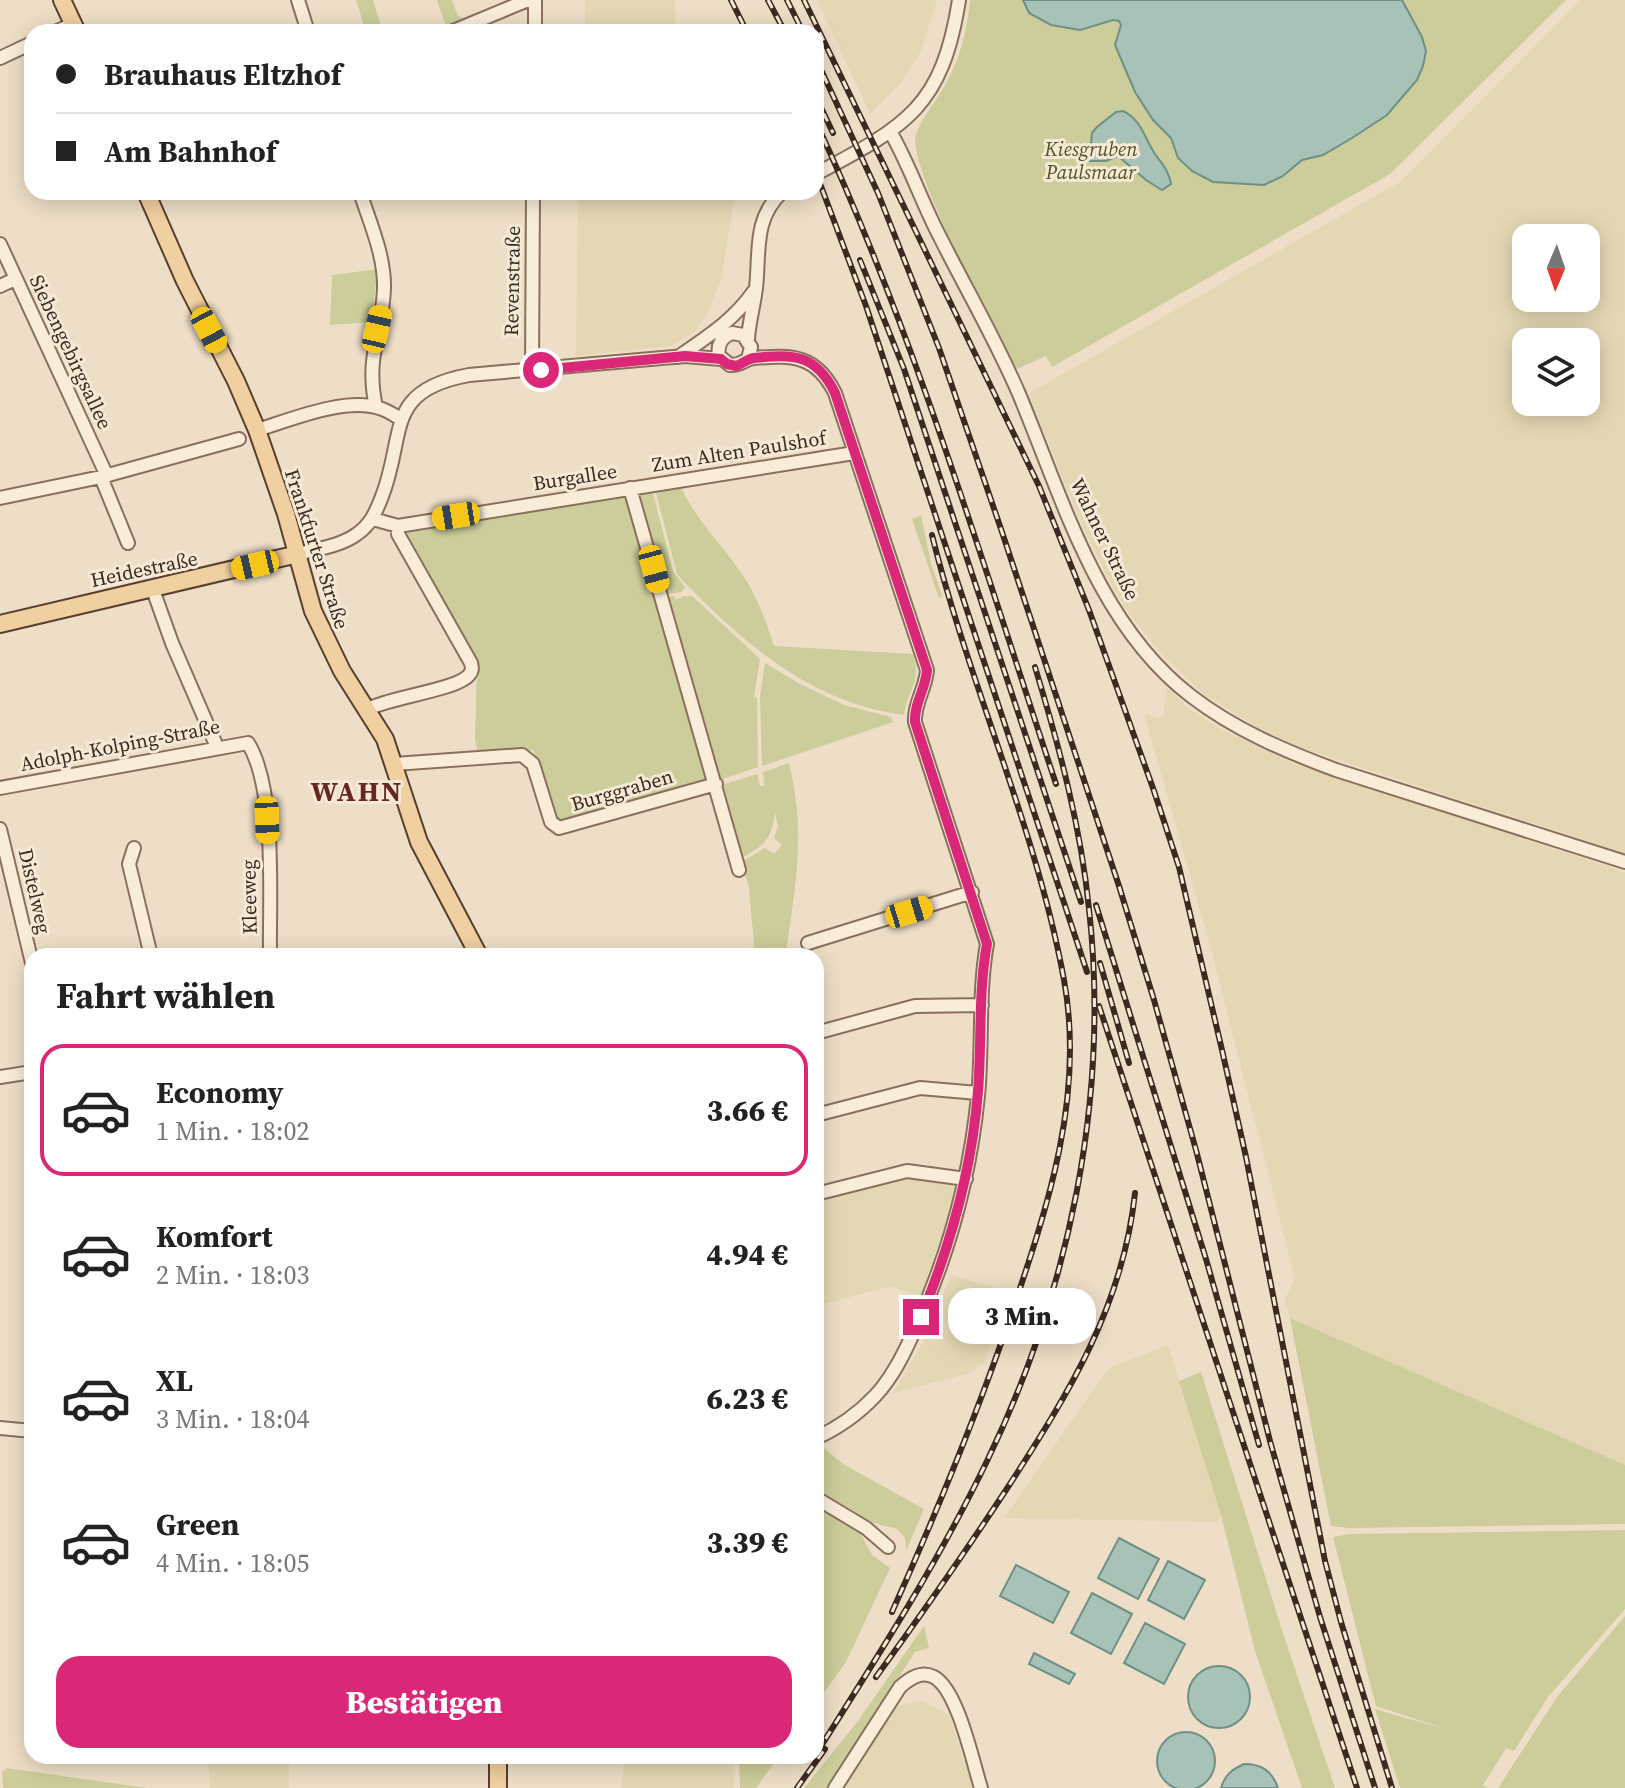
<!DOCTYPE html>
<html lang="de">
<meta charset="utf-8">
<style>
:root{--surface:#fff;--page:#f2f2f2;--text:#222;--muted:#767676;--line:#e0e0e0;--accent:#db2777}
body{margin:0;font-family:"Source Serif 4",serif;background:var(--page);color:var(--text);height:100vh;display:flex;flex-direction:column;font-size:30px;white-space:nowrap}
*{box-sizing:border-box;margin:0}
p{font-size:26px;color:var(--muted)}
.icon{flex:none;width:44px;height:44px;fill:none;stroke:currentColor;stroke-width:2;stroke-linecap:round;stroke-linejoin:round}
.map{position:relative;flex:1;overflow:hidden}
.panel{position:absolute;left:24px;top:948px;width:800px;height:816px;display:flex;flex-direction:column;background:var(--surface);border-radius:24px;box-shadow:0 4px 20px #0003}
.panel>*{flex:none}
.banner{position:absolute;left:24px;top:24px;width:800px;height:176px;border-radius:24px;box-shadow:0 4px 20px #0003;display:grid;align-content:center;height:176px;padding:0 32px;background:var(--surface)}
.needle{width:52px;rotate:182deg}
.fabs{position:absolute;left:1512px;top:224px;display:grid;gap:16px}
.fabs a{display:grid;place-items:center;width:88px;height:88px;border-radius:16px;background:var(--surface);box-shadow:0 4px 20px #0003;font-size:40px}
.end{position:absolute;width:36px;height:36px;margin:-18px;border:10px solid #db2777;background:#fff;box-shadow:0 0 0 4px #fff}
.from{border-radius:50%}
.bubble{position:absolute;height:56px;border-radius:24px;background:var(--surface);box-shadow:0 4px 20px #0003;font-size:26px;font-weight:800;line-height:56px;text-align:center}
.car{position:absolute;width:24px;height:48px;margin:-24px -12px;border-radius:10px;box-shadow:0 0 6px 2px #0007;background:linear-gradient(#f5c518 24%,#345 0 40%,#f5c518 0 76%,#345 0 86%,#f5c518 0)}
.banner b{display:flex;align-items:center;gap:28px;height:76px;font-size:30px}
.banner b+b{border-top:2px solid var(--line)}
.banner i{width:20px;height:20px;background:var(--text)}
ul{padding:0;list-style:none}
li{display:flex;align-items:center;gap:24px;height:132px;margin:0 16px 12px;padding:0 16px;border:4px solid transparent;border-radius:24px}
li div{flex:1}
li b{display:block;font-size:30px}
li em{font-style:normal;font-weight:800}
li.on{border-color:var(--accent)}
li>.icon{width:72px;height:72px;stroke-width:1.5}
h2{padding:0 32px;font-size:36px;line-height:96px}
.primary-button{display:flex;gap:16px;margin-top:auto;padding:16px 32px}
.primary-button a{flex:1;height:92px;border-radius:24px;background:var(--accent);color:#fff;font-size:32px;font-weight:800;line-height:92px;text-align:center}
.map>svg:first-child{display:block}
.farmland{fill:#e4d7b4;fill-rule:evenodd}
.green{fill:#cccd9a}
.water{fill:#a8c2b8;stroke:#6e9185;stroke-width:2}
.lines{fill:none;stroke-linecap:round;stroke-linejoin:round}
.minor-casing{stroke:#8a705c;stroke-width:16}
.major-casing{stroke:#583f30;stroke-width:20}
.minor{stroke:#f9edda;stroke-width:12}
.major{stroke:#f0cfa0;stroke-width:16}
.rail-casing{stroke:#3a2a20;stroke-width:6}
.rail{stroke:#f6e9d6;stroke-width:3;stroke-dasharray:9;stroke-linecap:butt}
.route{stroke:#db2777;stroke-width:10}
.labels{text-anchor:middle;stroke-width:6;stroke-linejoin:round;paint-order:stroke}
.park-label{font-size:20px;font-style:italic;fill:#4f5626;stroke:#f6e9d6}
.street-label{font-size:20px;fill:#3a2a20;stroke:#f6e9d6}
.district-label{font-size:28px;font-weight:bold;letter-spacing:2px;fill:#67271f;stroke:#f6e9d6}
</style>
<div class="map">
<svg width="1625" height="1788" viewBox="0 0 1625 1788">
<rect width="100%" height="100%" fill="#eedec7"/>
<path class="farmland" d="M585 0H675V32H585Z
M817 0H937L921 51 901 83 870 114Z
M1581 0H1625V853L1301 748 1262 730 1205 695 1162 655 1125 608 1110 582 1083 527 1029 396 1031 392 1400 182ZM1526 238H1586V298H1526ZM1526 342H1586V402H1526Z
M578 192H735L722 276 709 311 695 332 670 346 576 356Z
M1167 688 1191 710 1219 728 1292 763 1625 872V1465L1290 1318 1284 1300 1295 1279 1212 953 1144 714 1163 719Z
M906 1175 956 1183 941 1237 920 1298 892 1286 816 1306V1199Z
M951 1275 1008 1291 985 1362 970 1373 893 1393 923 1342Z
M1168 1345 1221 1515 1218 1522 1004 1518 1105 1373 1113 1366Z
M923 1701 949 1715 973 1788H841L893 1710 902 1704Z
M208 1756H289V1788H210Z
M625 1756H733L734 1788H621Z"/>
<path class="green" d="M356 0H373L383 32H366Z
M437 0H452L458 16 465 19 446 27Z
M970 0H1566L1390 174 1052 367 1046 356 1015 370C996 332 907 167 916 135 921 118 935 103 944 87 960 60 967 31 970 0Z
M378 269 371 322 330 325 332 275Z
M680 485C696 521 723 545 744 577 758 599 766 622 774 646L913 654C922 683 908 688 904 715 811 703 745 644 682 580L677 574 655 489Z
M651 486 673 571 685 587 682 592 666 594 642 513 640 490Z
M626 495 708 780 562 822 556 820 533 750 478 755 475 738 477 668 419 561 406 530Z
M921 515 931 563 942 596 939 598 912 519Z
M674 596 675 599 682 598V596H692L760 659 754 697 757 698 758 767 720 780 717 775 667 597Z
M765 663 800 684 844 705 891 717 893 722 762 766 760 696Z
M789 763C806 832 796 883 786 952L772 956H755L749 888 742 862 765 848 774 854 782 845 774 838 778 827 775 812C772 838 765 846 741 858L722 785 757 774 760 786H764L763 772Z
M1290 1318 1625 1465V1524L1349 1528 1331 1526Z
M1201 1372 1283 1633 1335 1788H1302L1255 1651 1221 1515 1179 1381Z
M823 1447 843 1464 924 1509 906 1551 905 1538 897 1529 870 1522 816 1493V1450Z
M816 1505 858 1529 872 1555 890 1568 846 1662 816 1704Z
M1625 1530V1609L1548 1697 1514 1751 1506 1748 1483 1785 1488 1788H1400L1375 1709 1448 1730 1376 1706 1333 1537 1350 1534Z
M1625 1616V1788H1498L1557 1697Z
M924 1626 929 1648 915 1652 828 1788H804L858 1721Z
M739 1756H779L756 1788H740Z
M7 1768 147 1788H3L2 1772Z"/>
<path class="water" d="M1023 0H1402L1422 37 1426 51 1423 66 1417 80 1387 115 1352 138 1323 155 1302 160 1283 176 1264 185 1213 182 1192 171 1178 158 1171 138 1153 120 1135 92 1115 45 1121 25 1119 21 1113 20 1080 30 1051 25 1029 13Z
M1123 111C1141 119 1145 139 1155 154 1162 164 1169 171 1171 184L1162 190 1146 180 1118 156 1106 161H1084L1081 156 1091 143 1092 133 1097 127 1116 112Z
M1119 1538 1159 1559 1138 1599 1098 1578Z
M1168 1561 1205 1580 1184 1619 1148 1600Z
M1016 1565 1069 1592 1053 1623 1000 1596Z
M1092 1593 1132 1614 1111 1654 1071 1633Z
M1145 1623 1185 1644 1164 1684 1124 1663Z
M1034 1653 1075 1674 1069 1684 1029 1664Z
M1188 1697a31 31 0 1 1 62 0a31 31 0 1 1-62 0Z
M1157 1761a29 29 0 1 1 58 0a29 29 0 1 1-58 0Z
M1244 1764C1262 1764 1272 1771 1278 1788H1221C1225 1775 1231 1770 1244 1764Z"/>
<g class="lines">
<g class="minor-casing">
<path id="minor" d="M298 0 308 32
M55 32 73 24
M451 32 528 0
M535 32V0
M0 58 32 43
M891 133C910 166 922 203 940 237 966 289 996 340 1019 394 1063 499 1097 624 1191 696 1235 730 1285 751 1336 770L1625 862
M816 174C906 126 942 108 959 0
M360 192C370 223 385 256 384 289 382 335 365 357 376 407
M0 244 107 476
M0 286 15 279
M748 339C749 322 754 305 756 288 760 252 753 219 782 192
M678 357C707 337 734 320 754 291
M748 359 751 347 743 335 732 333C721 337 717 345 719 356L730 365C741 366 744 359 754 358 793 355 816 355 835 393L927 670C926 688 914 703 915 722L987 944C978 994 983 1045 978 1096 970 1177 949 1254 915 1329 905 1352 893 1377 875 1396 858 1414 838 1428 816 1438
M532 370 533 192
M257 430C290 420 345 397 379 408 387 410 394 415 401 419
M101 477 128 543
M630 488 739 870
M0 498 101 477 239 439
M373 519 398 526 854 453
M298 554C316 549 341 546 357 534 370 525 375 514 381 499 407 435 382 391 469 375L685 356 721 359
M152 587 172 643 217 747
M368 709C390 697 457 690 469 675 473 670 472 668 471 663L398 534V526
M394 764 522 755 533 764 551 822 559 828 716 784
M0 788 248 743C277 790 269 900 270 956
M0 829 32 963
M134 848 129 864 151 956
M808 943 972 892
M816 1033 915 1006 982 1005
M0 1077 32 1072
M816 1115 920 1088 978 1093
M816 1194 907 1171 966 1179
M0 1428 32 1431
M816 1498 866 1528 888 1547
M835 1788 900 1687C909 1679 921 1670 934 1677 958 1690 973 1763 981 1788"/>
</g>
<g class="major-casing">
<path id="major" d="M62 0 77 32
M146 192 185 281 236 381 257 430 286 514 313 611 342 671 385 739 419 842 479 956
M0 624 298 554
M498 1756V1788"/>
</g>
<use href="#minor" class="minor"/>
<use href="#major" class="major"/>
<g class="rail-casing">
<path id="rail" d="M731 0 747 32
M768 0 785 32
M787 0 803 32
M804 0 1039 486 1089 610 1154 791 1179 867 1222 1050 1246 1157 1325 1561 1341 1622 1392 1788
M816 59 878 193 939 348 1002 532 1119 886 1154 1000 1196 1150 1270 1441 1320 1617 1375 1788
M816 97 833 133
M816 122C915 335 982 561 1056 784
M816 173 866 306 1087 972
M860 260 904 369 1081 902
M1096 905 1206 1259 1259 1445
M1100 963 1129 1063
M1099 1006 1357 1788
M892 1612C936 1514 976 1417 1011 1315 1048 1206 1085 1096 1064 980 1036 827 969 685 932 535
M876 1677C921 1615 966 1551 1008 1487 1069 1393 1123 1306 1135 1193
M816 1754C876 1659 938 1563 987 1461 1069 1292 1110 1097 1089 909 1081 827 1059 746 1035 667
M797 1788 825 1749"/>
</g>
<use href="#rail" class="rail"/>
</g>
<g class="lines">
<path class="route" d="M541 370 685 356 721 359 727 364 736 366C742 364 747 359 754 358 794 354 816 354 835 393L927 670C926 688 914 703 915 722L987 944C978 992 982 1043 978 1091 972 1170 951 1244 921 1317"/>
</g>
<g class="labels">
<g class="park-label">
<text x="1091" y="156">Kiesgruben<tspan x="1091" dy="23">Paulsmaar</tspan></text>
</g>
<g class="street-label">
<text transform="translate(512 281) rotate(-89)" y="7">Revenstraße</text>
<text transform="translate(71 352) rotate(65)" y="7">Siebengebirgsallee</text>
<text transform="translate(739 451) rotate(-9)" y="7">Zum Alten Paulshof</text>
<text transform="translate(575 477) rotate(-9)" y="7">Burgallee</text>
<text transform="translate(1105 539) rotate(64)" y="7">Wahner Straße</text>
<text transform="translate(317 549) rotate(72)" y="7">Frankfurter Straße</text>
<text transform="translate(144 569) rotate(-12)" y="7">Heidestraße</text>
<text transform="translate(120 745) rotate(-11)" y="7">Adolph-Kolping-Straße</text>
<text transform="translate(622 790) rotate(-16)" y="7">Burggraben</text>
<text transform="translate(35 891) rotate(77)" y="7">Distelweg</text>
<text transform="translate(249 897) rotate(-91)" y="7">Kleeweg</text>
</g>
<g class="district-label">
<text x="357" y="801">WAHN</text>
</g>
</g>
</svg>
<div class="fabs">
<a><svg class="needle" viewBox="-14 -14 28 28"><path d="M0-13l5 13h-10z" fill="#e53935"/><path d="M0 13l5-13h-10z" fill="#767676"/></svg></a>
<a><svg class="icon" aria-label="layers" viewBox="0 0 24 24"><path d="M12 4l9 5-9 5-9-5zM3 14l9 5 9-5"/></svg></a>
</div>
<i class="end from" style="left:541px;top:370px"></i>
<i class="end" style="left:921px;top:1317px"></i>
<div class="bubble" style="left:948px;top:1288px;width:148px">3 Min.</div>
<i class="car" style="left:377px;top:329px;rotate:13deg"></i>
<i class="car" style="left:209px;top:330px;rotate:152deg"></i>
<i class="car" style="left:456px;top:516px;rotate:261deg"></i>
<i class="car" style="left:255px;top:565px;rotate:257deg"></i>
<i class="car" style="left:654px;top:569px;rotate:165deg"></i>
<i class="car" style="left:267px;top:820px;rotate:178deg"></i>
<i class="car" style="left:909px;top:912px;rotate:73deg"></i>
<div class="banner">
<b><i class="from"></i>Brauhaus Eltzhof</b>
<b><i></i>Am Bahnhof</b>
</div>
<section class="panel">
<h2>Fahrt wählen</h2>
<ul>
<li class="on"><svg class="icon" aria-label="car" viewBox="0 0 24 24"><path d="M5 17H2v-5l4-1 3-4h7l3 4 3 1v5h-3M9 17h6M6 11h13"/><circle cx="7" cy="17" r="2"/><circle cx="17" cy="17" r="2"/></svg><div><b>Economy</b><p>1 Min. · 18:02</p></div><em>3.66 €</em></li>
<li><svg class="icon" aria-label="car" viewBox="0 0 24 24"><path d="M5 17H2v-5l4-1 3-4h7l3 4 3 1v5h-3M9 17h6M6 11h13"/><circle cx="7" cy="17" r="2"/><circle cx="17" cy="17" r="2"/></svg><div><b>Komfort</b><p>2 Min. · 18:03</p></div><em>4.94 €</em></li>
<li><svg class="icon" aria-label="car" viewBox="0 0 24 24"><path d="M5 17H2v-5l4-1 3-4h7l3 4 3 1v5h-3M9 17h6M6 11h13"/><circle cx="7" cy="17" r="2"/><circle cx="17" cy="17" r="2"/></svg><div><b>XL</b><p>3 Min. · 18:04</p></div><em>6.23 €</em></li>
<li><svg class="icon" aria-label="car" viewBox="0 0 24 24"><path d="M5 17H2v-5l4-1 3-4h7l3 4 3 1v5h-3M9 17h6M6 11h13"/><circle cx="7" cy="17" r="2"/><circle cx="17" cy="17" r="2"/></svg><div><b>Green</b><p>4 Min. · 18:05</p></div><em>3.39 €</em></li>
</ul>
<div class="primary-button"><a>Bestätigen</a></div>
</section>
</div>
